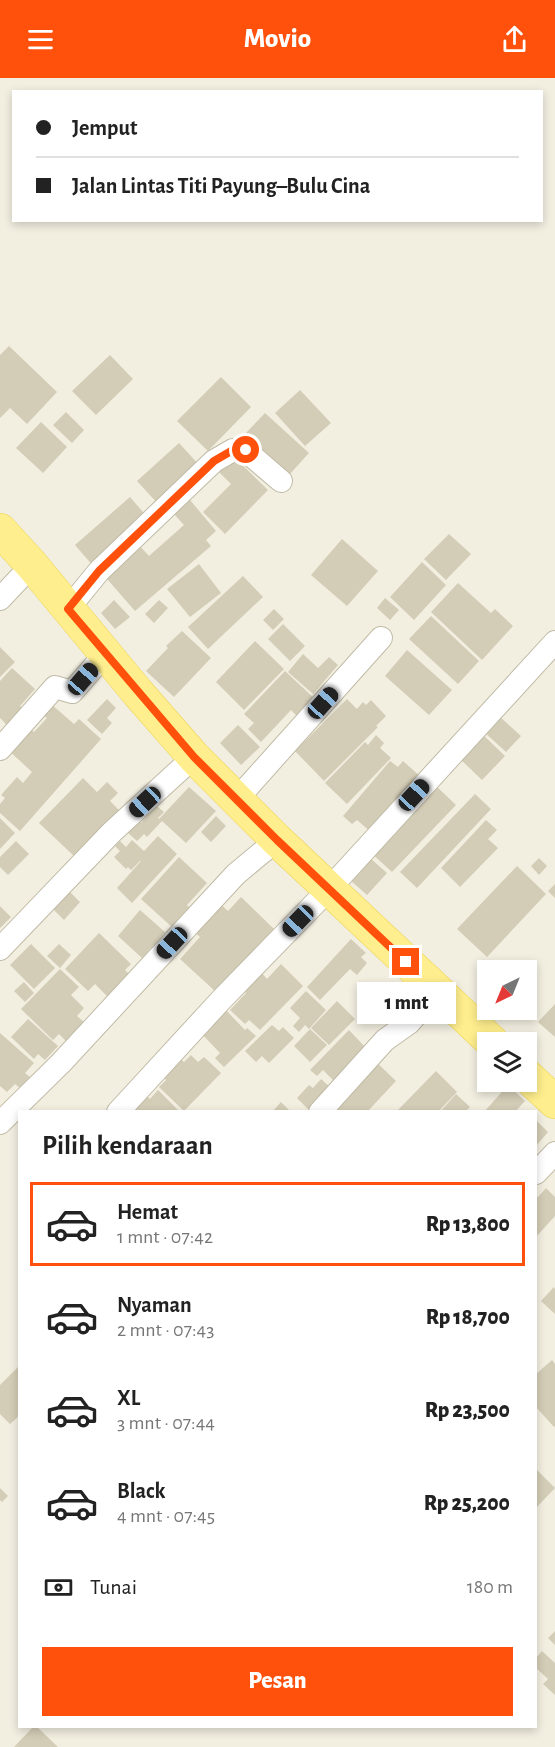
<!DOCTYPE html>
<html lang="id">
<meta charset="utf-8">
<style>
:root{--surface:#fff;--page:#f2f2f2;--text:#222;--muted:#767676;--line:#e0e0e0;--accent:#ff510b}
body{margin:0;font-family:"Alegreya Sans",sans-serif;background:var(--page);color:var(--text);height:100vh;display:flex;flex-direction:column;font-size:22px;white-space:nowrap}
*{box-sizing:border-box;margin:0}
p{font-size:20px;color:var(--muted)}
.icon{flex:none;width:33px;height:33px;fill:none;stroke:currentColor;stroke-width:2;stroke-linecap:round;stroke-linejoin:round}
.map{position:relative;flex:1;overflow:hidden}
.panel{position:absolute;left:18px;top:1032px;width:519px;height:618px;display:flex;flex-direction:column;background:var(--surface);border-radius:0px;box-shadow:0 3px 9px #0003}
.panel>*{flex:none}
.hud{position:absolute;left:12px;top:12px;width:531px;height:132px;border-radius:0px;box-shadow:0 3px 9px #0003;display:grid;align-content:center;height:132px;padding:0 24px;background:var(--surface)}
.needle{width:39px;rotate:223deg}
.tools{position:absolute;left:477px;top:882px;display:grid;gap:12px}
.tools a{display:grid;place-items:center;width:60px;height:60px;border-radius:0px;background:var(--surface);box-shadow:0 3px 9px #0003;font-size:30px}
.end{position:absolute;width:27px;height:27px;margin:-14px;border:8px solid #ff510b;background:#fff;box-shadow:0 0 0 3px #fff}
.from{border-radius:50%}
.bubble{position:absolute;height:42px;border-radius:0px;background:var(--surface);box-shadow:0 3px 9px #0003;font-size:20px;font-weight:800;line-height:42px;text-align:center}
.car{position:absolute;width:18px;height:36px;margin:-18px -9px;border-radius:8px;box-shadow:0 0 4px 2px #0007;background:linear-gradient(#222 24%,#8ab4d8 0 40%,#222 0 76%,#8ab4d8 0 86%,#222 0)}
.hud b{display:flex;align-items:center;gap:21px;height:57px;font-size:22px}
.hud b+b{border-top:2px solid var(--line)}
.hud i{width:15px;height:15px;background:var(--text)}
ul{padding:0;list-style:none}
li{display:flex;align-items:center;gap:18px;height:84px;margin:0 12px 9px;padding:0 12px;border:3px solid transparent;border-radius:0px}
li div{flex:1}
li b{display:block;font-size:22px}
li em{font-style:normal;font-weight:800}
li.active{border-color:var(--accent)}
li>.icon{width:54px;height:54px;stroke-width:1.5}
h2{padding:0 24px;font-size:27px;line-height:72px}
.pay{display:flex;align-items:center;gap:15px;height:66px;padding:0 24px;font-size:22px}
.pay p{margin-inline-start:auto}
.primary-button{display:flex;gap:12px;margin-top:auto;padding:12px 24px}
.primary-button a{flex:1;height:69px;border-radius:0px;background:var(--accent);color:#fff;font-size:24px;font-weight:800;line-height:69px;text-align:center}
header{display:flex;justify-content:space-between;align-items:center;height:78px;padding:0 24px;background:var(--accent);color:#fff;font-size:27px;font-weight:800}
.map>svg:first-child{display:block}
.building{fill:#d3ccb6}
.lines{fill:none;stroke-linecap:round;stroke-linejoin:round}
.minor-casing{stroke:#c0bba6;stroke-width:24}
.primary-casing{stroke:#ebd356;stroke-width:34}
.minor{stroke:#fff;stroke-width:22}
.primary{stroke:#ffee8d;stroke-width:33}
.route{stroke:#ff510b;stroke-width:8}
</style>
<header><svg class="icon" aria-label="menu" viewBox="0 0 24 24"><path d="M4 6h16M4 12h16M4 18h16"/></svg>Movio<svg class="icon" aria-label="share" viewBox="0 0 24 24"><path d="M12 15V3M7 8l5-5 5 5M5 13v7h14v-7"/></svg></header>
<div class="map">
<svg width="555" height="1669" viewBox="0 0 555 1669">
<rect width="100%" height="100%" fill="#f2efe1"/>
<path class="building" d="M9 268 57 314 27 346 10 330 0 340V277Z
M110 277 133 301 96 337 72 313Z
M221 299 251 329 208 373 177 343Z
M300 312 331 345 305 368 275 335Z
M66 334 84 352 72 365 53 347Z
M265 335 309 375 289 397 245 356Z
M41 344 67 369 43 395 16 370Z
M179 365 201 389 159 427 137 403Z
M232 377 268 412 225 456 203 434 231 406 217 392Z
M130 419 149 441 94 489 75 467Z
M190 422 216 453 206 462 211 468 135 533 101 494 136 464 149 478 184 447 174 436Z
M449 456 471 476 446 502 424 481Z
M342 461 378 493 347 528 311 497Z
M422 484 446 507 414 542 390 519Z
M199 486 221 515 190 539 167 511Z
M243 498 263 519 208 571 188 549Z
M458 505 491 535 495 531 513 548 482 582 431 534Z
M385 520 399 532 390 542 377 530Z
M114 522 130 539 115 551 101 535Z
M159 522 168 530 154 545 145 536Z
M274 531 284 541 273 552 263 542Z
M431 538 479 583 458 606 409 561Z
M283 546 305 568 290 583 268 561Z
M182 553 211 580 174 619 146 593 168 570 166 568Z
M255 563 284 591 244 632 216 604Z
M0 569 15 584 0 599Z
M407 572 452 612 429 637 385 598Z
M303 576 318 590 329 579 338 587 313 616 288 594Z
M12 590 35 611 20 628 24 632 8 648 0 640V603Z
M285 593 315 621 298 639 291 632 261 664 248 651 254 645 244 636Z
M107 621 116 630 107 640 112 645 102 656 87 642Z
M347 621 357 631 363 624 366 627 371 622 386 638 376 648 378 649 324 703 295 673Z
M51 626 74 646 79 641 101 661 20 753 0 735V726L5 720 1 717 17 699 23 705 32 694 6 670 26 647 34 654 47 640 42 636Z
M498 637 521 658 506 674 483 653Z
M238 647 260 669 241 687 220 665Z
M480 654 505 678 482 702 457 678Z
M376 657 384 665 380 670 391 680 347 726 325 705 365 664 368 667Z
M390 683 398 689 403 683 421 699 372 755 357 742 352 746 343 738Z
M83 700 97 714 107 704 118 715 110 723 119 732 74 778 39 745Z
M434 706 456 727 392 794 370 774Z
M189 709 216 733 186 765 162 743 147 759 144 756 137 763 127 754 138 742 141 745 157 728 164 734 158 740 159 741Z
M475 716 491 731 417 810 400 794Z
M216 738 226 748 211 764 201 754Z
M0 740 15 755 0 771Z
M486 742 497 752 488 761 498 770 460 809 441 790Z
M158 758 177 776 132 825 117 810 141 783H140L131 792 128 789 126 791 114 779 120 773 115 768 120 763 126 769 132 762 144 773Z
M16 763 29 776 8 797 0 789V779Z
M179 779 207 805 187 827 191 831 173 850 141 821Z
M370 780 387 795 367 817 350 802Z
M539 780 547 788 539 797 531 788Z
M517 788 546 816 487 879 457 851Z
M555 806V820L548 813Z
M68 812 80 824 64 842 52 830Z
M241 819 275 852 216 914 180 881 200 859 190 850 216 822 228 833Z
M0 828 11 839 0 850Z
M140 832 165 854 142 880 118 858Z
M99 855 131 886 125 892 131 898 109 920 95 906 88 913 65 891Z
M351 861 366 875 361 879 367 885 357 897 350 891 320 922 307 909Z
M31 866 55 890 34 911 10 887Z
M59 866 71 877 60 890 47 878Z
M281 886 303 908 260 952 249 942 245 946 230 932 246 915 243 911 260 893 267 901Z
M60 891 79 909 71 917 84 930 77 938 84 944 66 963 59 956 53 962 21 931Z
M24 904 34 915 25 924 14 913Z
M306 913 326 932 309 951 305 947 299 954 293 948 300 940 290 930Z
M337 923 355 941 329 967 311 950Z
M555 926V959L538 944Z
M221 927 245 952 247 950 256 958 224 989 215 980 220 975 197 951Z
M28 941 58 968 45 982 38 976 34 981 11 959Z
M272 947 279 953 283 949 294 960 269 985 262 978 256 984 245 973Z
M310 951 327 967 310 984 294 968Z
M349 952 367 971 335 1004 323 992 317 998 310 992Z
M0 955 34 985 25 995 30 999 20 1010 15 1006 7 1014 0 1008Z
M176 977 184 984 191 977 198 984 204 979 221 995 184 1033 159 1009 166 1002 160 995Z
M372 980 396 1003 367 1034H329Z
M436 993 457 1014 438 1034H396Z
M321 1001 331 1010 310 1033 297 1020 309 1007 313 1010Z
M508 1007 525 1023 515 1034H484Z
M158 1012 180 1034H125L143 1014 150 1021Z
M456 1016 470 1029 465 1034H440Z
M281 1024 291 1034H272Z
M536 1042 548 1054 536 1068Z
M546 1110 555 1119V1138L536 1159V1118L538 1119Z
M554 1209 555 1211V1236L541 1223Z
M552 1282 555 1286V1348L554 1349 536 1329V1296Z
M20 1287V1337L10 1346 0 1336V1307Z
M536 1391 555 1410 536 1430Z
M0 1410 8 1418 2 1424 0 1422Z
M555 1553V1567L548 1560Z
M542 1573 555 1585V1617L543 1606 548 1601 536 1590V1580Z
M34 1648H36L58 1669H14Z"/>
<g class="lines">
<g class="minor-casing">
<path id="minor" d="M0 521 32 487
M68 531 99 493 214 383 233 372 246 373 281 403
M0 671 55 609 72 614 106 575
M236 722 381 560
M0 871 112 754 194 679
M118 1034 221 922 329 811 555 564
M320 1034 385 962 409 945 437 913
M0 1045 61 985 236 796 277 762
M536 1095 555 1075"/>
</g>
<g class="primary-casing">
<path id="primary" d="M0 452 32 487 138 615 194 679 277 762 492 964
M526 997 555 1024"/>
</g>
<use href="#minor" class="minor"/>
<use href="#primary" class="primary"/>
</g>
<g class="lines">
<path class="route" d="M246 372H233L214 383 99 493 68 531 194 679 277 762 406 884"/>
</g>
</svg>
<div class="tools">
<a><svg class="needle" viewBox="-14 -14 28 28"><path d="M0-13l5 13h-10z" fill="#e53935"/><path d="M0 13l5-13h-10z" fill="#767676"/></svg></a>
<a><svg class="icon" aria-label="layers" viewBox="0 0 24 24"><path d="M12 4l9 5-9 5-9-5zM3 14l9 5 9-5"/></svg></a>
</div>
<i class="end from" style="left:246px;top:372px"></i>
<i class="end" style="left:406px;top:884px"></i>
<div class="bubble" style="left:357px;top:904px;width:99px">1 mnt</div>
<i class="car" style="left:83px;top:601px;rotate:41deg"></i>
<i class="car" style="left:323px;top:625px;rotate:42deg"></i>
<i class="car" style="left:414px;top:717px;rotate:43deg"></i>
<i class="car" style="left:145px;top:724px;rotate:227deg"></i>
<i class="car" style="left:298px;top:843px;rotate:224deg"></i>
<i class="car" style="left:172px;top:865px;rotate:223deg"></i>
<div class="hud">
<b><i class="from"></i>Jemput</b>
<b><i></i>Jalan Lintas Titi Payung–Bulu Cina</b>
</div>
<section class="panel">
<h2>Pilih kendaraan</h2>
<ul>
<li class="active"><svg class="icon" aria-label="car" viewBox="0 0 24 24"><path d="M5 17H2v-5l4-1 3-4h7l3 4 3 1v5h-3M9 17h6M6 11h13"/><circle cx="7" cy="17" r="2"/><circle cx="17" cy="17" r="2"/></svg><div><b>Hemat</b><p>1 mnt · 07:42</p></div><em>Rp 13,800</em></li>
<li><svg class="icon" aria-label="car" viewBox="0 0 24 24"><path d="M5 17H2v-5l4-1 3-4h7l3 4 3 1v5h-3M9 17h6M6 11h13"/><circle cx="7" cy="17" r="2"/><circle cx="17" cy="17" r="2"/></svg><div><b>Nyaman</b><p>2 mnt · 07:43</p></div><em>Rp 18,700</em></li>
<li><svg class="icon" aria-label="car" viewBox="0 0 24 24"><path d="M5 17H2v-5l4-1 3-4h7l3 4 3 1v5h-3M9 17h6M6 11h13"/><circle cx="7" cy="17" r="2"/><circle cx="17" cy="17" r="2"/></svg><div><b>XL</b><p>3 mnt · 07:44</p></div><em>Rp 23,500</em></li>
<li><svg class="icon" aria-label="car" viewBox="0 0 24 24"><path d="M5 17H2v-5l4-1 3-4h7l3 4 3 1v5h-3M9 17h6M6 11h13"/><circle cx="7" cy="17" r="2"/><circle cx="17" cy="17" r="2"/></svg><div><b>Black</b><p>4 mnt · 07:45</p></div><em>Rp 25,200</em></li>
</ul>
<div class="pay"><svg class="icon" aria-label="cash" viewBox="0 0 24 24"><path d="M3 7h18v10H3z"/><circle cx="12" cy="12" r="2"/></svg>Tunai<p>180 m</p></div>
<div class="primary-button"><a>Pesan</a></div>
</section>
</div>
